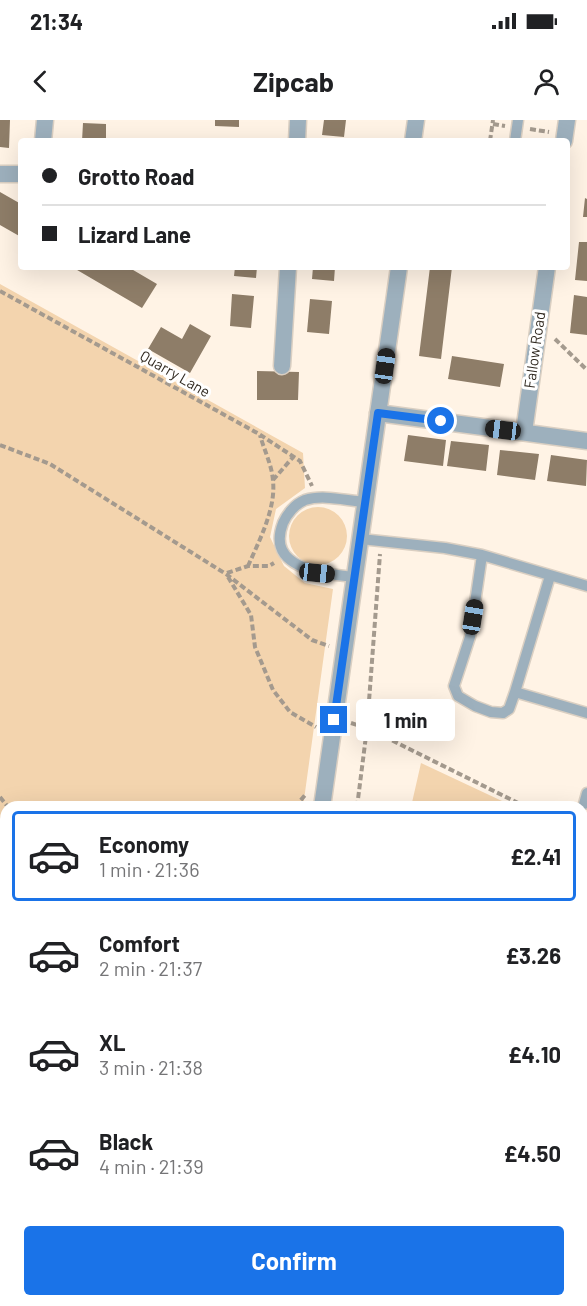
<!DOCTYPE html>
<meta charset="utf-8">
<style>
:root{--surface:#fff;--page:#f2f2f2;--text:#202124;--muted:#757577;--line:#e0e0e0;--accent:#1a73e8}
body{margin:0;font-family:Barlow,sans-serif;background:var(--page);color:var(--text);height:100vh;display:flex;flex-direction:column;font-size:22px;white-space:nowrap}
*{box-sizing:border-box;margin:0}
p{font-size:20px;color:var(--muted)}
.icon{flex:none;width:33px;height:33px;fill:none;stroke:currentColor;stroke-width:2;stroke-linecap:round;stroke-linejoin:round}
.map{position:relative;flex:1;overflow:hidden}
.side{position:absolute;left:0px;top:681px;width:588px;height:506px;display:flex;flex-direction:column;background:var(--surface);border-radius:18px 18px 0 0;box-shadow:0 6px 24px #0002}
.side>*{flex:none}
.hud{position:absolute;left:18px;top:18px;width:552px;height:132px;border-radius:6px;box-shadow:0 6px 24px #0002;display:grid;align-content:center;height:132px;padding:0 24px;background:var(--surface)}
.end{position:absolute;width:27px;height:27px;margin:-14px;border:8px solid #1a73e8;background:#fff;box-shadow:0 0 0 3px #fff}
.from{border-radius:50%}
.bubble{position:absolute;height:42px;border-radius:6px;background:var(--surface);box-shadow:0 6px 24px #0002;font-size:20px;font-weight:700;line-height:42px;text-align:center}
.car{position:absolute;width:18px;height:36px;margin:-18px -9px;border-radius:8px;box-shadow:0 0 4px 2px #0007;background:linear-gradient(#222 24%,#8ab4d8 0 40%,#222 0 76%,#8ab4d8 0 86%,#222 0)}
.hud b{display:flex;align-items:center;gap:21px;height:57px;font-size:22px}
.hud b+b{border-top:2px solid var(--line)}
.hud i{width:15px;height:15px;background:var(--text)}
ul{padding:10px 0 0;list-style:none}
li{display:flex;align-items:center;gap:18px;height:90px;margin:0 12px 9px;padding:0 12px;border:3px solid transparent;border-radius:6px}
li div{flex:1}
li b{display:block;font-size:22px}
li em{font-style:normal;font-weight:700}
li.current{border-color:var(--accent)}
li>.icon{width:54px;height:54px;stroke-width:1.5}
.primary-button{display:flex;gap:12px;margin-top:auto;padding:12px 24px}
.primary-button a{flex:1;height:69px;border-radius:6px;background:var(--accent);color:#fff;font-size:24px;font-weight:700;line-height:69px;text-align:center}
.status{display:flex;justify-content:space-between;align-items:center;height:42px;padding:0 30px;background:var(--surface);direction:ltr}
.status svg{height:16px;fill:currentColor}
header{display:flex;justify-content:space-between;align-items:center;height:78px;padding:0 24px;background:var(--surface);font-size:27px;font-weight:700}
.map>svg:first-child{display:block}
.green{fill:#f3d4ae}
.building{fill:#8e7d68}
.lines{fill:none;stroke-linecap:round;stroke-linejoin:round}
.service-casing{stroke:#dacfc2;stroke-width:13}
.minor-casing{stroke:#dacfc2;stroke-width:19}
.tertiary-casing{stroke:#dacfc2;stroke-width:19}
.path{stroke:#a49a8e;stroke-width:4;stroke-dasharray:6 3;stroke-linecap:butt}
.service{stroke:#9db0bd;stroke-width:10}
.minor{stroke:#9db0bd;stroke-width:16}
.tertiary{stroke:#9db0bd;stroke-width:16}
.route{stroke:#1a73e8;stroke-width:8}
.labels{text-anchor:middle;stroke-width:6;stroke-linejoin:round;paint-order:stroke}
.street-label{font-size:15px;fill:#302920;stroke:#fff}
</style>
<div class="status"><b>21:34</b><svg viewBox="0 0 49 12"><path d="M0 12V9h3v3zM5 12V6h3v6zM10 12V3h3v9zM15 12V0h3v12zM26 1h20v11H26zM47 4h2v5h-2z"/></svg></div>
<header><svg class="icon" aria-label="back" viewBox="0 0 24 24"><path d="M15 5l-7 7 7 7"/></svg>Zipcab<svg class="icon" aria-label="person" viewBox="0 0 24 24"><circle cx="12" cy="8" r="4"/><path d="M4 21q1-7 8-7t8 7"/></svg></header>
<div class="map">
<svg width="587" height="1186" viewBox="0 0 587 1186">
<rect width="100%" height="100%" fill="#fff3e5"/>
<path class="green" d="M0 164 303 333 305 368 276 389 270 417 284 446 305 463 333 469 303 687H6V703L0 700Z
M289 416a29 29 0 1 1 58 0a29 29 0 1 1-58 0Z
M421 643 515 687H411Z
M582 718 587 720V1186H0V923L6 929V1180H582Z"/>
<path class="building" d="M0 0H10L9 28 0 27Z
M215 0H239V7L215 6Z
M324 0H346L344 17 322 15Z
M83 3 106 4V21H82Z
M0 72 21 84V117L0 105Z
M585 78 587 79V97H583Z
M579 122H587V161L575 160Z
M72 147H128L157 164 142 188Z
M235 147H257L256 158 234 156Z
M313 147H335L334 161 312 159Z
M430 147H452L441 239 419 236Z
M232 174 254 176 251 208 230 206Z
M574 175 587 177V215L570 213Z
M310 179 332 181 329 214 307 212Z
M190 204 211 216 190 253 148 229 161 207 182 219Z
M452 236 504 244 500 267 448 259Z
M257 251 299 252 298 280H257Z
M408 315 446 320 443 346 404 341Z
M451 321 489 325 486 351 447 346Z
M500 330 539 334 535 360 497 355Z
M551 335 587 340 586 366 547 361Z
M0 723 6 726V765L0 763Z"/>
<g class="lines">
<g class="service-casing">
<path id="service" d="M515 21 518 0
M361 419 445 428 482 435 587 466
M482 435 470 517 454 566 458 576 475 586 491 592 503 593 509 589 515 572
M550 456 515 572 587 593
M355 457C326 454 265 450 283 403 287 394 295 384 305 380 324 374 347 381 366 382
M584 684 587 673
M0 712 6 714
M0 889 6 882
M0 914 6 918"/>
</g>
<g class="minor-casing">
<path id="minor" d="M43 21 45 0
M297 21 298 0
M564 21 567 0
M0 54H21
M282 246 288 147
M378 293 587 321
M524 312 547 147"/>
</g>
<g class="tertiary-casing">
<path id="tertiary" d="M413 21 416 0
M322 687 399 147
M233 1186 234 1180"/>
</g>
<path class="path" d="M493 4 505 6
M530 9 549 12
M490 21 493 0
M0 171 259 314 300 341 312 366
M555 219 587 250
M0 325 50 344 226 454 312 520 329 526
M273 360 294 336
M248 446C259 421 276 389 273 361 272 345 264 330 260 315
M227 453 248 446H269L274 443
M228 457 251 495 255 527 273 570 290 592 316 607
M351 603 367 608 526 687
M0 677 8 687
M295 687 306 674
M357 687 367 608 380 434
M582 714 587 716
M262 1186 264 1180"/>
<use href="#service" class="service"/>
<use href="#minor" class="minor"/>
<use href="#tertiary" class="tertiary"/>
</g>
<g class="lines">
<path class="route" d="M334 600 378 293 441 301"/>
</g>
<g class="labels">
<g class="street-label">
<text transform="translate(535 230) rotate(-82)" y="5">Fallow Road</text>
<text transform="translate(175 254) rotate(30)" y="5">Quarry Lane</text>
</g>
</g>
</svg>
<i class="end from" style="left:441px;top:301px"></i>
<i class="end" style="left:334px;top:600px"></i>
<div class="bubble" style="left:356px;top:579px;width:99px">1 min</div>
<i class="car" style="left:385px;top:246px;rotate:8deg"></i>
<i class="car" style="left:503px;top:310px;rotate:277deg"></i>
<i class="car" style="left:317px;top:453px;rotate:96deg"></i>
<i class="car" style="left:473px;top:497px;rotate:9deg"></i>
<div class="hud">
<b><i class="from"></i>Grotto Road</b>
<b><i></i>Lizard Lane</b>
</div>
<section class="side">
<ul>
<li class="current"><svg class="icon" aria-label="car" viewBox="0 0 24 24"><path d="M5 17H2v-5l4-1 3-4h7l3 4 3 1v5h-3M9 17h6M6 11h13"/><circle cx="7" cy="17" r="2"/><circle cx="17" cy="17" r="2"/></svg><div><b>Economy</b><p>1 min · 21:36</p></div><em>£2.41</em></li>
<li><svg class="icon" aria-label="car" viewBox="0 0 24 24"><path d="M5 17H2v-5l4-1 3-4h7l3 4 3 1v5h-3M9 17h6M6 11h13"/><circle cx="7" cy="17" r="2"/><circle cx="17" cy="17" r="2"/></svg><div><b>Comfort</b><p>2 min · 21:37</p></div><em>£3.26</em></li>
<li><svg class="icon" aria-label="car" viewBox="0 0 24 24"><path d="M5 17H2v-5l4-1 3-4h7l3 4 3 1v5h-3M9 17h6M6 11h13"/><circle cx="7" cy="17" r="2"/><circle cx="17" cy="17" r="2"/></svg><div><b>XL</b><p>3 min · 21:38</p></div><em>£4.10</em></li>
<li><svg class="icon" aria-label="car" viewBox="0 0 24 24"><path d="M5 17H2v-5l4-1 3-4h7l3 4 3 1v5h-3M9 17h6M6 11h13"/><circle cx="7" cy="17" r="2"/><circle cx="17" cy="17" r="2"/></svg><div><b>Black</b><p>4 min · 21:39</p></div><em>£4.50</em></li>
</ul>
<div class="primary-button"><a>Confirm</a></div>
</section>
</div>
